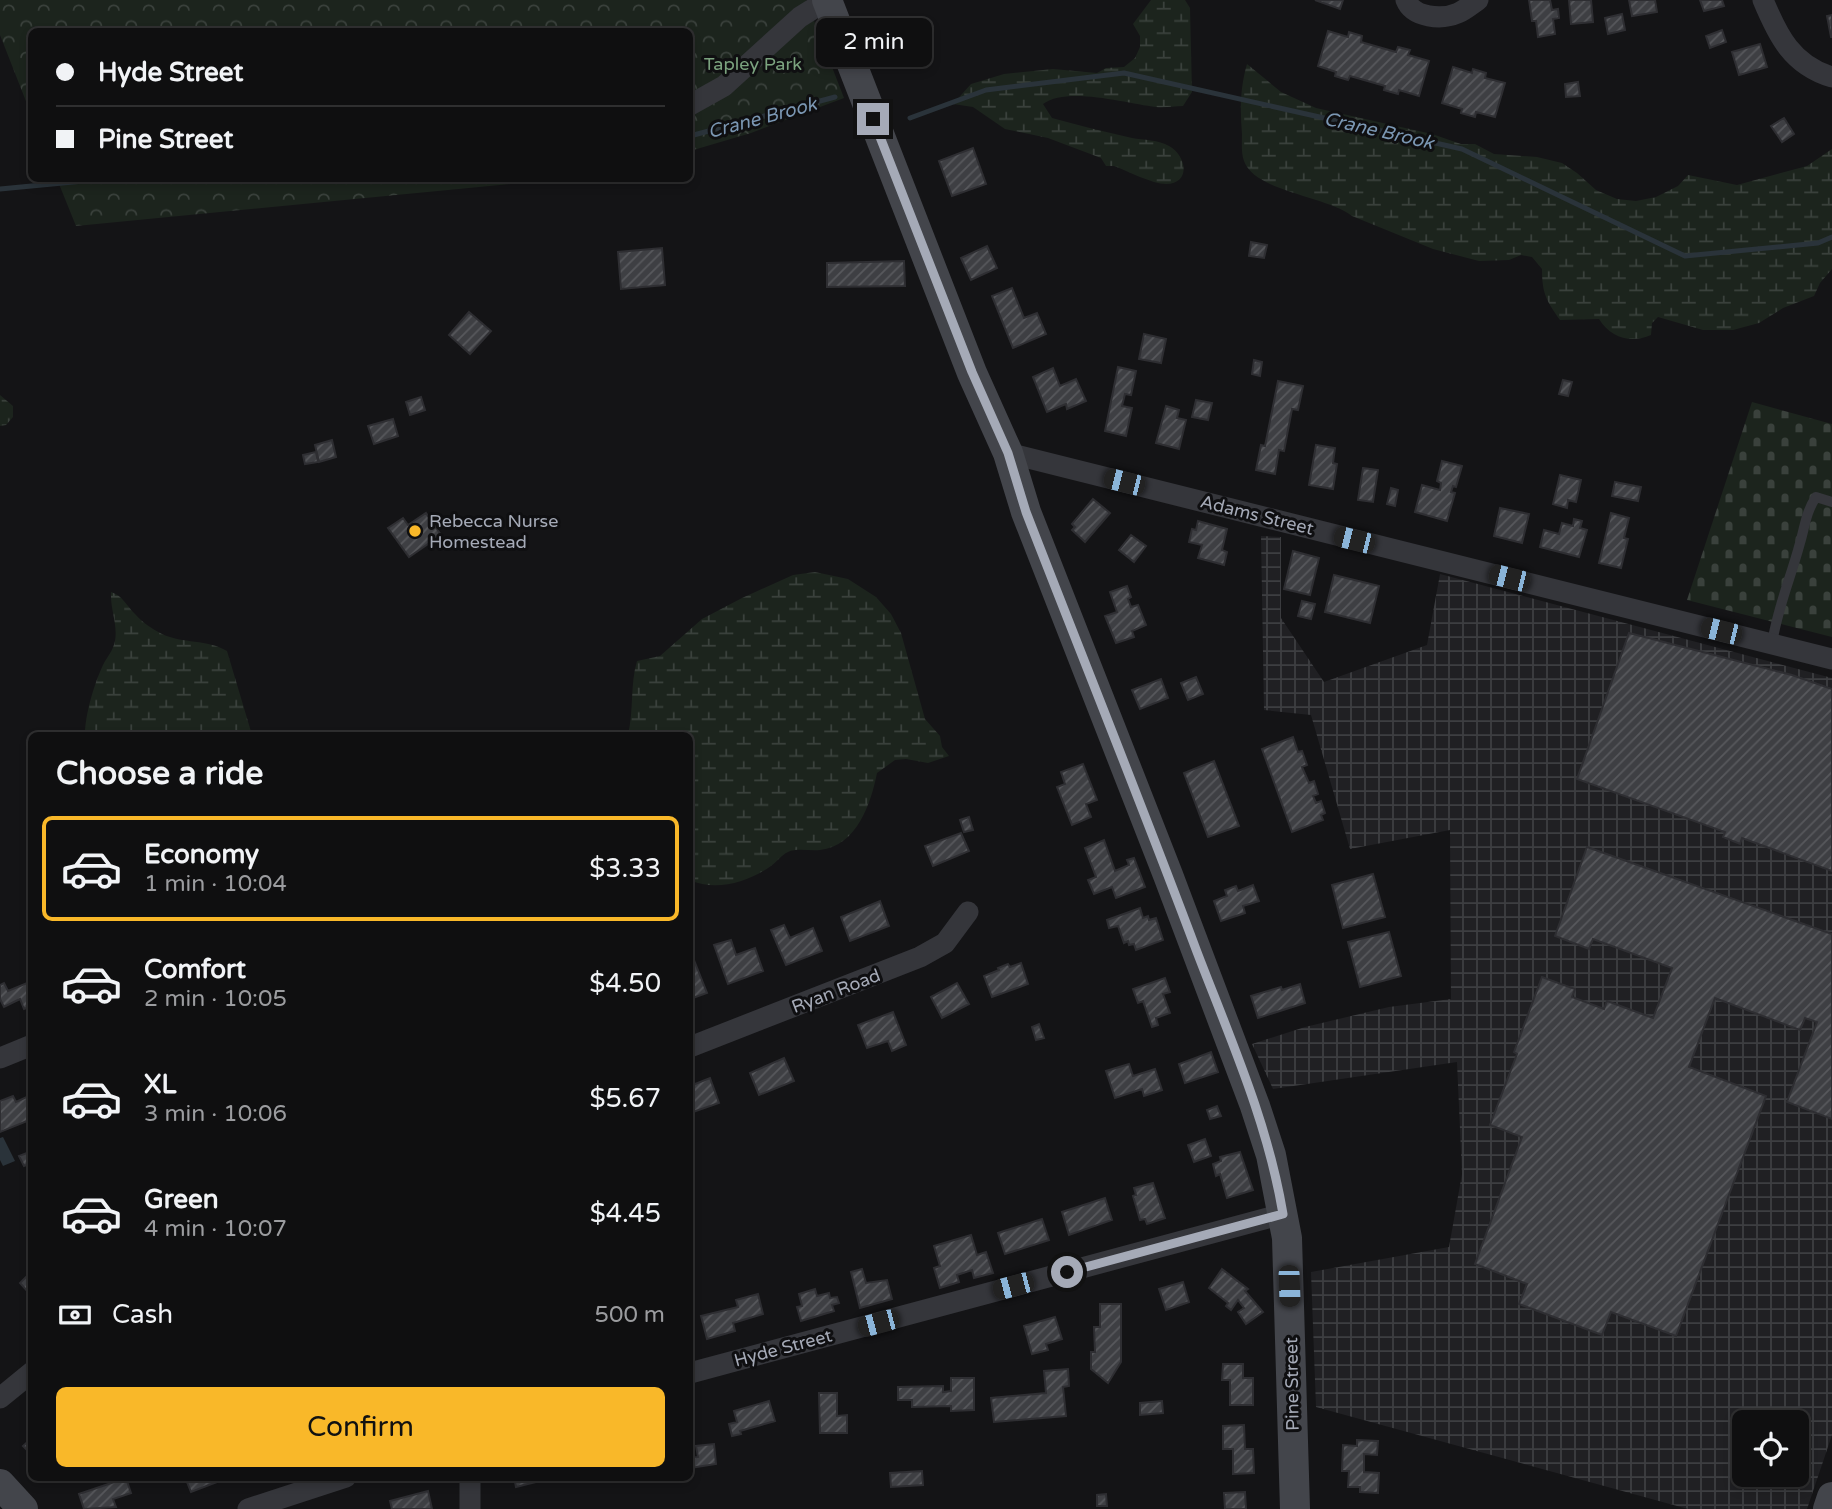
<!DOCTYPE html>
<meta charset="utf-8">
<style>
:root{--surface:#0f0f10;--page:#1d1d1e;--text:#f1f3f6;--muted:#9b9c9f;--line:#2f2f30;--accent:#f9b829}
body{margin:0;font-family:"Varela Round",sans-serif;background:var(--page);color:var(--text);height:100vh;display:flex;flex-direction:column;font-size:26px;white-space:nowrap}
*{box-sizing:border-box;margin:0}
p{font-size:23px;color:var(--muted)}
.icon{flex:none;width:38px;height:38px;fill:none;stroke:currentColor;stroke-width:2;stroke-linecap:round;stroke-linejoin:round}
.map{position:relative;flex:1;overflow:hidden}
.side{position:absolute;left:28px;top:732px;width:665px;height:749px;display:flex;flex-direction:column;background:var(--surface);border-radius:10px;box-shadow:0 4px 10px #0003,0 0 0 2px var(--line)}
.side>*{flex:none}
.hud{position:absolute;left:28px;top:28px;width:665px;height:154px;border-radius:10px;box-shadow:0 4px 10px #0003,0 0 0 2px var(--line);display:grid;align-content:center;height:154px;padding:0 28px;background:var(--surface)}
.fabs{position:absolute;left:1732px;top:1410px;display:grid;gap:14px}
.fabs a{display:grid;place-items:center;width:77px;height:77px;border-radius:10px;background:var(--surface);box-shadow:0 4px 10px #0003,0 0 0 2px var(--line);font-size:35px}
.end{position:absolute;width:32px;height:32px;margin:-16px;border:9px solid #a5aab7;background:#111;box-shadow:0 0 0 4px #111}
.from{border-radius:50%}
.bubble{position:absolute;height:49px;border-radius:10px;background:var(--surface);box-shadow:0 4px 10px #0003,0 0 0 2px var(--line);font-size:23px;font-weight:600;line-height:49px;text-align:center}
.car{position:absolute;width:21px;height:42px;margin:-21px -10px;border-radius:9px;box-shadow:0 0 5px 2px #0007;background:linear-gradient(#222 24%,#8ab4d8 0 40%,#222 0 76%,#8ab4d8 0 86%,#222 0)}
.hud b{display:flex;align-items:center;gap:24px;height:66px;font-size:26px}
.hud b+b{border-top:2px solid var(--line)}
.hud i{width:18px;height:18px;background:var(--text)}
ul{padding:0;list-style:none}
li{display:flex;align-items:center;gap:21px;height:105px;margin:0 14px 10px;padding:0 14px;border:4px solid transparent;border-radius:10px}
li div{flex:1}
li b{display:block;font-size:26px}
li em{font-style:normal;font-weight:600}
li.on{border-color:var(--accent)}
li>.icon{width:63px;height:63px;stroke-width:1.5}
h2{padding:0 28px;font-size:32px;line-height:84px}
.pay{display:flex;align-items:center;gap:18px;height:77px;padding:0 28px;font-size:26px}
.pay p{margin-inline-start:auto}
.action{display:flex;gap:14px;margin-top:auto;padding:14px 28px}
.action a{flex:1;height:80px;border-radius:10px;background:var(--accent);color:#111;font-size:28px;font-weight:600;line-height:80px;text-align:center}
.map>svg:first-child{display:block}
.industrial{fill:url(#industrial-grid);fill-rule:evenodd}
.wetland{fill:url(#wetland-marsh)}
.cemetery{fill:url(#cemetery-stones)}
.park{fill:url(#park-crowns)}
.water{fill:#2a333a}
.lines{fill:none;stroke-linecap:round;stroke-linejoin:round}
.stream{stroke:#2a333a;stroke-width:5}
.building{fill:url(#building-hatch);stroke:#2e2e32;stroke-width:2}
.lane{stroke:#35363b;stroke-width:10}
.street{stroke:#35363b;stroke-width:21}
.secondary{stroke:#43454b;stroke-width:30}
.route{stroke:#a5aab7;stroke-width:9}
.poi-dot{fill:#f9b829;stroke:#0f0f11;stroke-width:2.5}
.labels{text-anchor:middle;stroke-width:6;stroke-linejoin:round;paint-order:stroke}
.park-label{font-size:18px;fill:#7ba37f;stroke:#0f0f11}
.street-label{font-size:18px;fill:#a5aab7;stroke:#0f0f11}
.poi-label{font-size:18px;fill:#a5aab7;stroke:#0f0f11;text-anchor:start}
.water-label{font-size:19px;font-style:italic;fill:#7b97b3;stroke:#0f0f11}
</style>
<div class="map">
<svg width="1832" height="1509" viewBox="0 0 1832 1509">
<defs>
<pattern id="industrial-grid" width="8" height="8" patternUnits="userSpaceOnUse" patternTransform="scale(1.75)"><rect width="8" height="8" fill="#202023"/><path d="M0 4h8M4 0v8" fill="none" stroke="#3d3e41"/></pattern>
<pattern id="wetland-marsh" width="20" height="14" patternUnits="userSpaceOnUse" patternTransform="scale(1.75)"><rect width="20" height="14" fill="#1c241d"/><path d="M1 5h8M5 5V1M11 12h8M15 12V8" fill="none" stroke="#3a413c"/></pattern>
<pattern id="cemetery-stones" width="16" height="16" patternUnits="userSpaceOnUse" patternTransform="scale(1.75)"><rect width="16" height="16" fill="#1c241d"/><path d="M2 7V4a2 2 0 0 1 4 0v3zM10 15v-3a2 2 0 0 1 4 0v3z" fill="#3a413c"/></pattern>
<pattern id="park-crowns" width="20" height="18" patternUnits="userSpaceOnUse" patternTransform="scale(1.75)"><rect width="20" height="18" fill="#1c241d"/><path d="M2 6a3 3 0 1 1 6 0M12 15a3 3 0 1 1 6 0" fill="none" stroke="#3a413c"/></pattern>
<pattern id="building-hatch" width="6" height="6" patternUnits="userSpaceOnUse" patternTransform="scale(1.75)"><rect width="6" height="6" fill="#3e3f43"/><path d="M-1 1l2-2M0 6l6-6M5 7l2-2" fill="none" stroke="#57585c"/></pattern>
</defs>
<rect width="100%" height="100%" fill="#141416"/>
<path class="industrial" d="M1261 536 1281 537V618L1324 682 1427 645 1440 574 1832 678V1435L1807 1509H1688L1316 1407 1311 1272 1449 1247 1462 1174 1457 1062 1273 1089 1252 1044 1305 1027 1389 1007 1451 999 1450 830 1350 849 1311 715 1264 710ZM1745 1423H1797V1475H1745Z"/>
<path class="wetland" d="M1151 0H1185L1190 8 1192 92 1183 106C1174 106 1165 108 1156 107 1127 104 1068 86 1043 104L1052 118C1078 125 1105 132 1132 138 1143 140 1159 140 1169 146 1187 156 1191 184 1166 184 1152 184 1128 171 1114 166H1106L1101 158 1048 138 1005 129 973 107 953 104 971 84 1004 74 1053 69 1097 73 1106 68 1124 67 1135 58 1140 47V36L1133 24Z
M1247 64 1281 92 1316 108 1432 134 1461 144H1475L1494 154 1537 157 1562 163 1577 173 1596 190 1617 199 1636 201 1656 197 1678 186 1688 175 1737 185 1807 166 1832 149V269L1820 283 1814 296 1783 308 1759 323 1733 330H1703L1658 317 1652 323 1651 335C1631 344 1611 338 1599 319L1560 320C1546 300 1542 293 1542 269L1532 257 1521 255 1509 260 1479 261 1433 249 1352 216C1327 196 1255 192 1244 161 1241 153 1242 143 1242 134 1240 110 1240 88 1247 64Z
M0 395 13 406V417L6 425 0 426Z
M815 572 848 579 876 597 891 614 901 633 925 719 940 736 942 747 949 756 928 763 906 759 895 760 877 773C871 803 857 846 820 850 810 851 796 848 788 852 781 855 777 862 771 866 748 882 716 892 690 880V735H628C634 710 630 684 637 661L660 656 702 619 742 598 793 575Z
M111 592C123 596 126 605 135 614 143 623 152 629 162 634 183 644 207 639 227 651L252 735H85C85 715 94 684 103 665 107 657 113 651 115 641 118 624 110 609 111 592Z"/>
<path class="cemetery" d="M1752 402 1832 424V637L1687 600Z"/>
<path class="park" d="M0 0H806L844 98 751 133 690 151V32H32L31 114 0 35Z
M57 179H561L76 226Z"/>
<path class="water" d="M3 1137 15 1161 3 1166 0 1160V1138Z"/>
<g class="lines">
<path class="stream" d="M910 118 986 90 1124 73 1462 149 1685 256 1818 243 1832 237
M690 136 835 97
M0 189 115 178"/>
</g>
<path class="building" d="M1315 0H1343L1340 9Z
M1529 0H1550L1552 10 1558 9 1559 18 1553 19 1555 34 1538 37 1536 21H1532Z
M1569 0H1591L1593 22 1571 24Z
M1629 0H1655L1657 12 1632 16Z
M1700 0H1722L1724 6 1704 11Z
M1622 14 1625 30 1608 34 1605 18Z
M1832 15V37H1831L1827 16Z
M1722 30 1726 42 1710 48 1706 36Z
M1328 31 1348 37 1349 32 1362 36 1361 42 1396 52 1398 47 1410 50 1408 55 1429 61 1419 96 1399 90 1398 94 1384 90 1385 86 1350 76 1348 80 1335 76 1336 72 1318 66Z
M1760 44 1767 67 1739 75 1732 52Z
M1453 67 1472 73 1473 69 1486 73 1485 78 1505 83 1495 117 1476 112 1475 117 1461 113 1462 109 1442 103Z
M1578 82 1580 96 1566 97 1565 84Z
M1784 118 1794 134 1782 142 1771 126Z
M973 148 986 184 952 196 939 161Z
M1251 242 1267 245 1264 258 1249 256Z
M987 246 997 268 971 280 961 258Z
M662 248 665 285 621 289 618 252Z
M904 261 905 286 827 287V263Z
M1012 288 1024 318 1037 313 1046 334 1013 348 992 296Z
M469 312 491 331 470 354 449 335Z
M1144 334 1166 339 1161 363 1139 359Z
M1254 360 1262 362 1260 376 1252 374Z
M1118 367 1136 371 1131 395 1125 394 1122 406 1132 408 1126 436 1105 431Z
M1053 368 1060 386 1076 379 1086 401 1067 409 1066 404 1047 412 1033 377Z
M1563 380 1572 382 1568 396 1559 394Z
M1278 381 1303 386 1298 410 1292 409 1284 451 1279 450 1275 474 1256 470 1261 445 1265 446Z
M421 397 425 410 410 415 406 402Z
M1196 400 1212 403 1208 420 1192 417Z
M1166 406 1179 410 1177 418 1186 420 1179 449 1156 443Z
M393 419 398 436 374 444 368 426Z
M332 440 336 457 319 462 315 445Z
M1316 445 1335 448 1333 463 1337 464 1333 489 1309 485Z
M316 452 318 462 305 464 303 455Z
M1442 461 1462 466 1456 487 1453 486 1451 492 1455 493 1447 521 1415 512 1422 485 1440 490 1441 483 1437 481Z
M1363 468 1378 470 1373 502 1358 500Z
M1560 475 1581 480 1576 502 1568 500 1567 508 1553 504Z
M1615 482 1641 487 1638 501 1612 496Z
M1391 488 1398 490 1395 506 1387 504Z
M1093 499 1110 513 1085 542 1072 530 1075 527 1072 524Z
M1500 508 1529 514 1522 543 1494 536Z
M426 513 441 535 409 557 388 528 403 518 408 525Z
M1611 513 1629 518 1624 538 1628 539 1621 568 1599 563Z
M1574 519 1582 521 1580 528 1587 530 1579 557 1540 547 1544 530 1559 534 1562 523 1573 526Z
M1198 521 1227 529 1222 550 1227 552 1224 565 1198 558 1202 545 1189 542 1192 529 1196 530Z
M1131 535 1146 546 1134 562 1119 550Z
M1293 551 1319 558 1310 595 1284 589Z
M1334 575 1379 586 1370 623 1325 612Z
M1127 586 1131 597 1128 599 1131 607 1138 605 1146 625 1132 631 1134 637 1116 643 1105 616 1117 612 1110 592Z
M1302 601 1315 604 1311 619 1298 616Z
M1629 633 1792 675 1832 689V871L1742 838 1740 844 1723 837 1725 832 1577 779Z
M1196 677 1203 694 1188 700 1181 683Z
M1161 679 1168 698 1140 709 1132 690Z
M1293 737 1298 752 1302 751 1307 765 1302 767 1309 783 1314 781 1318 794 1313 796 1316 803 1321 801 1325 813 1321 815 1323 820 1292 832 1262 749Z
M1214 761 1239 826 1208 837 1184 773Z
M1083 764 1097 800 1086 804 1091 817 1072 825 1057 787 1065 784 1061 772Z
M969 817 973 830 964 832 960 820Z
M961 833 969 851 933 866 925 846Z
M1104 840 1115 871 1129 865 1127 860 1134 858 1145 887 1116 898 1112 887 1094 894 1088 880 1096 877 1085 848Z
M1587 847 1832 934V1119L1787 1102 1817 1022 1805 1018 1800 1030 1715 998 1689 1067 1766 1096 1676 1336 1611 1312 1602 1335 1519 1304 1527 1284 1475 1264 1522 1137 1490 1125 1517 1054 1514 1052 1542 977 1575 989 1572 997 1604 1009 1607 1001 1653 1018 1672 968 1593 939 1589 949 1555 936Z
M1373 874 1385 917 1343 928 1332 885Z
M1253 885 1259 901 1243 906 1245 913 1221 921 1214 901 1227 896 1225 890 1236 886 1238 891Z
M880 901 889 926 850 941 841 917Z
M1140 908 1143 918 1148 916 1149 920 1156 918 1163 940 1136 950 1134 944 1129 945 1128 941 1124 943 1118 926 1109 928 1107 920Z
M784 925 790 938 813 928 822 951 786 965 771 930Z
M1389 932 1401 976 1360 987 1348 942Z
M731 940 736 955 755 948 763 971 728 984 714 945Z
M690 950 707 993 690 999Z
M1021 963 1028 984 992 997 984 976 999 970 998 968 1008 964 1010 967Z
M1165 978 1170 992 1163 994 1170 1013 1156 1018 1158 1025 1152 1027 1143 1001 1138 1003 1133 989Z
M32 981V1006L24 1009 20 999 4 1007 0 999V985L4 983 8 991Z
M957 983 969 1004 942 1018 931 997Z
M1300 984 1305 1003 1258 1018 1251 996 1281 987 1282 990Z
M893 1012 906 1045 892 1051 888 1041 867 1048 858 1025Z
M1039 1024 1044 1038 1036 1040 1032 1027Z
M1211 1052 1218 1072 1185 1083 1179 1064Z
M784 1058 794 1081 759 1095 750 1073Z
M1129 1064 1133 1076 1155 1069 1162 1090 1144 1096 1142 1089 1115 1098 1106 1071Z
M710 1078 719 1103 690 1113V1086Z
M31 1095 32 1119 0 1132V1101L13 1096 16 1102Z
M1217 1106 1221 1116 1210 1119 1207 1110Z
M1205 1139 1211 1156 1194 1162 1188 1145Z
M32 1151V1163L24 1166 19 1156Z
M1240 1152 1253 1190 1227 1198 1220 1174 1216 1176 1213 1164 1221 1161 1220 1157Z
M1153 1183 1165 1218 1147 1224 1145 1219 1140 1220 1133 1196 1136 1195 1134 1188Z
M1105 1198 1112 1220 1069 1235 1062 1212Z
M1042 1219 1049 1240 1005 1254 998 1233Z
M971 1235 977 1255 986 1252 993 1273 974 1278 972 1270 957 1275 959 1282 940 1288 934 1268 940 1266 934 1246Z
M862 1269 866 1283 887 1280 892 1299 860 1308 851 1272Z
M1222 1269 1248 1289 1245 1291 1263 1312 1246 1324 1238 1312 1244 1308 1238 1300 1231 1310 1226 1306 1228 1303 1209 1288Z
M32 1271V1289L28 1292 20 1283Z
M1183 1282 1189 1302 1166 1310 1159 1289Z
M815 1289 817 1296 829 1293 830 1298 837 1297 839 1303 832 1305 834 1311 801 1321 797 1307 802 1306 799 1294Z
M758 1294 763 1314 733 1323 735 1331 707 1339 701 1316 738 1307 736 1300Z
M1100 1304H1121V1362L1108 1383 1091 1369V1352H1095L1094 1327H1100Z
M1055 1317 1062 1339 1046 1344 1048 1350 1032 1354 1024 1326Z
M1223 1364H1243V1378H1253V1405H1230V1380H1222Z
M1068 1369 1069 1386 1063 1387 1066 1416 994 1422 991 1398 1046 1393 1044 1371Z
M951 1378H974V1410L951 1411V1406L912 1407V1400H898V1387L943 1386V1392L951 1391Z
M819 1393H837V1416L847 1415V1433H820Z
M769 1401 775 1421 740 1431 741 1434 732 1436 729 1424 737 1422 734 1411Z
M1162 1401 1163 1413 1140 1415V1403Z
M1244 1425 1245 1449H1253L1254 1473 1233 1474V1449H1223V1426Z
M32 1438V1455L23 1446Z
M1357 1440 1378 1441 1377 1455 1364 1454V1472L1379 1473 1378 1493 1360 1492V1487H1348L1349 1471H1342L1343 1445 1357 1446Z
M714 1444 716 1464 690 1468V1458L698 1457 696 1446Z
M922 1471 923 1485 891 1487 890 1473Z
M185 1477H230L191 1492Z
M514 1477H544V1480L516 1487Z
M126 1478 131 1493 113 1499 116 1507 84 1509 79 1494Z
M428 1491 432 1509H392L390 1501Z
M1245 1492 1246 1509H1225L1224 1493Z
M1106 1494 1107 1506H1097V1495Z"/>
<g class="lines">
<path class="lane" d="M1772 644C1777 609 1791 577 1800 543 1805 526 1806 512 1816 497L1832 502"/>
<path class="street" d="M1406 0C1413 18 1442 20 1458 13 1465 10 1472 4 1478 0
M1763 0C1778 36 1792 65 1832 77
M690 105 724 86 800 17 827 0
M1008 453 1832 659
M690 1047 920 957 945 943 968 912
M0 1058 32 1045
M690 1373 1283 1214
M0 1398 32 1372
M248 1509 346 1477
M470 1509V1477"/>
<path class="secondary" d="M827 0 972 373 1008 453 1026 512 1168 875 1255 1106 1271 1155 1287 1238 1295 1509
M0 1484 23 1509
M1828 1509 1832 1497"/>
</g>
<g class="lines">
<path class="route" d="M873 119 972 372 1008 453 1026 512C1083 659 1142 805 1197 952 1230 1038 1268 1123 1283 1214L1067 1272"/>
</g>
<circle class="poi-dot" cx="415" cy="531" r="7"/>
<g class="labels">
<g class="park-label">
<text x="753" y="70">Tapley Park</text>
</g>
<g class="street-label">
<text transform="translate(1257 515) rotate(14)" y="6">Adams Street</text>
<text transform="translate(836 991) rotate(-21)" y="6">Ryan Road</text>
<text transform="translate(783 1348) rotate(-15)" y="6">Hyde Street</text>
<text transform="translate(1292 1384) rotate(-91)" y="6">Pine Street</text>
</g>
<g class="poi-label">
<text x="429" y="527">Rebecca Nurse<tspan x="429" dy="21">Homestead</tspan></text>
</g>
<g class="water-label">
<text transform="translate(762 117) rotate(-15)" y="7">Crane Brook</text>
<text transform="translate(1379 130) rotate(13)" y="7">Crane Brook</text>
</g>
</g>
</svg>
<div class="fabs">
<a><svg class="icon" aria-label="locate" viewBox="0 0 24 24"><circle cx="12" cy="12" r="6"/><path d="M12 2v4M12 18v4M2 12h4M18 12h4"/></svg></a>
</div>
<i class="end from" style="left:1067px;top:1272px"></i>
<i class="end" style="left:873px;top:119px"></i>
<div class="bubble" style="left:816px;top:18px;width:116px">2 min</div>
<i class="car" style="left:1124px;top:482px;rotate:284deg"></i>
<i class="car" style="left:1354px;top:540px;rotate:284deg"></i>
<i class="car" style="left:1509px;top:578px;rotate:284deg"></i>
<i class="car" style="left:1721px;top:631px;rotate:284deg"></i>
<i class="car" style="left:1013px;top:1286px;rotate:255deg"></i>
<i class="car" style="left:1289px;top:1286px;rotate:178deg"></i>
<i class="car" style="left:878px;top:1323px;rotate:255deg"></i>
<div class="hud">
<b><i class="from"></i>Hyde Street</b>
<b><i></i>Pine Street</b>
</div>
<section class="side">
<h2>Choose a ride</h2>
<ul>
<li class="on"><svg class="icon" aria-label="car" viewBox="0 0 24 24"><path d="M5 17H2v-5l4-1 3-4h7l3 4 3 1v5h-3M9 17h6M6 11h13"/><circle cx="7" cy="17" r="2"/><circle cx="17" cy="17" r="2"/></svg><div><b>Economy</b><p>1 min · 10:04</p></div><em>$3.33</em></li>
<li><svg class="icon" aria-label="car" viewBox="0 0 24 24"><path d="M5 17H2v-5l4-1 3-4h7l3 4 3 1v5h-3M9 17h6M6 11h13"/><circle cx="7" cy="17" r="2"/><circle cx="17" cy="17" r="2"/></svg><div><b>Comfort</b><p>2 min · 10:05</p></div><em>$4.50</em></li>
<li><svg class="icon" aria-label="car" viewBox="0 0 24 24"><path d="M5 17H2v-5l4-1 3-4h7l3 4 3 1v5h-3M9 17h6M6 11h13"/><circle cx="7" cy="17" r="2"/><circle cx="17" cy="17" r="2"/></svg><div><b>XL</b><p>3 min · 10:06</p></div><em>$5.67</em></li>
<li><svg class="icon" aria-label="car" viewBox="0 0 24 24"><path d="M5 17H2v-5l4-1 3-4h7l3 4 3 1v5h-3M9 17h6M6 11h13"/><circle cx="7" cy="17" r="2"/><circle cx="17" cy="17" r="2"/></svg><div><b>Green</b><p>4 min · 10:07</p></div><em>$4.45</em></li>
</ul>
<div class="pay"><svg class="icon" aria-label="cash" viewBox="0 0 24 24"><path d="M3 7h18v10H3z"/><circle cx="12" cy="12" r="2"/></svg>Cash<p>500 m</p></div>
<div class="action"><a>Confirm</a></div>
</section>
</div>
